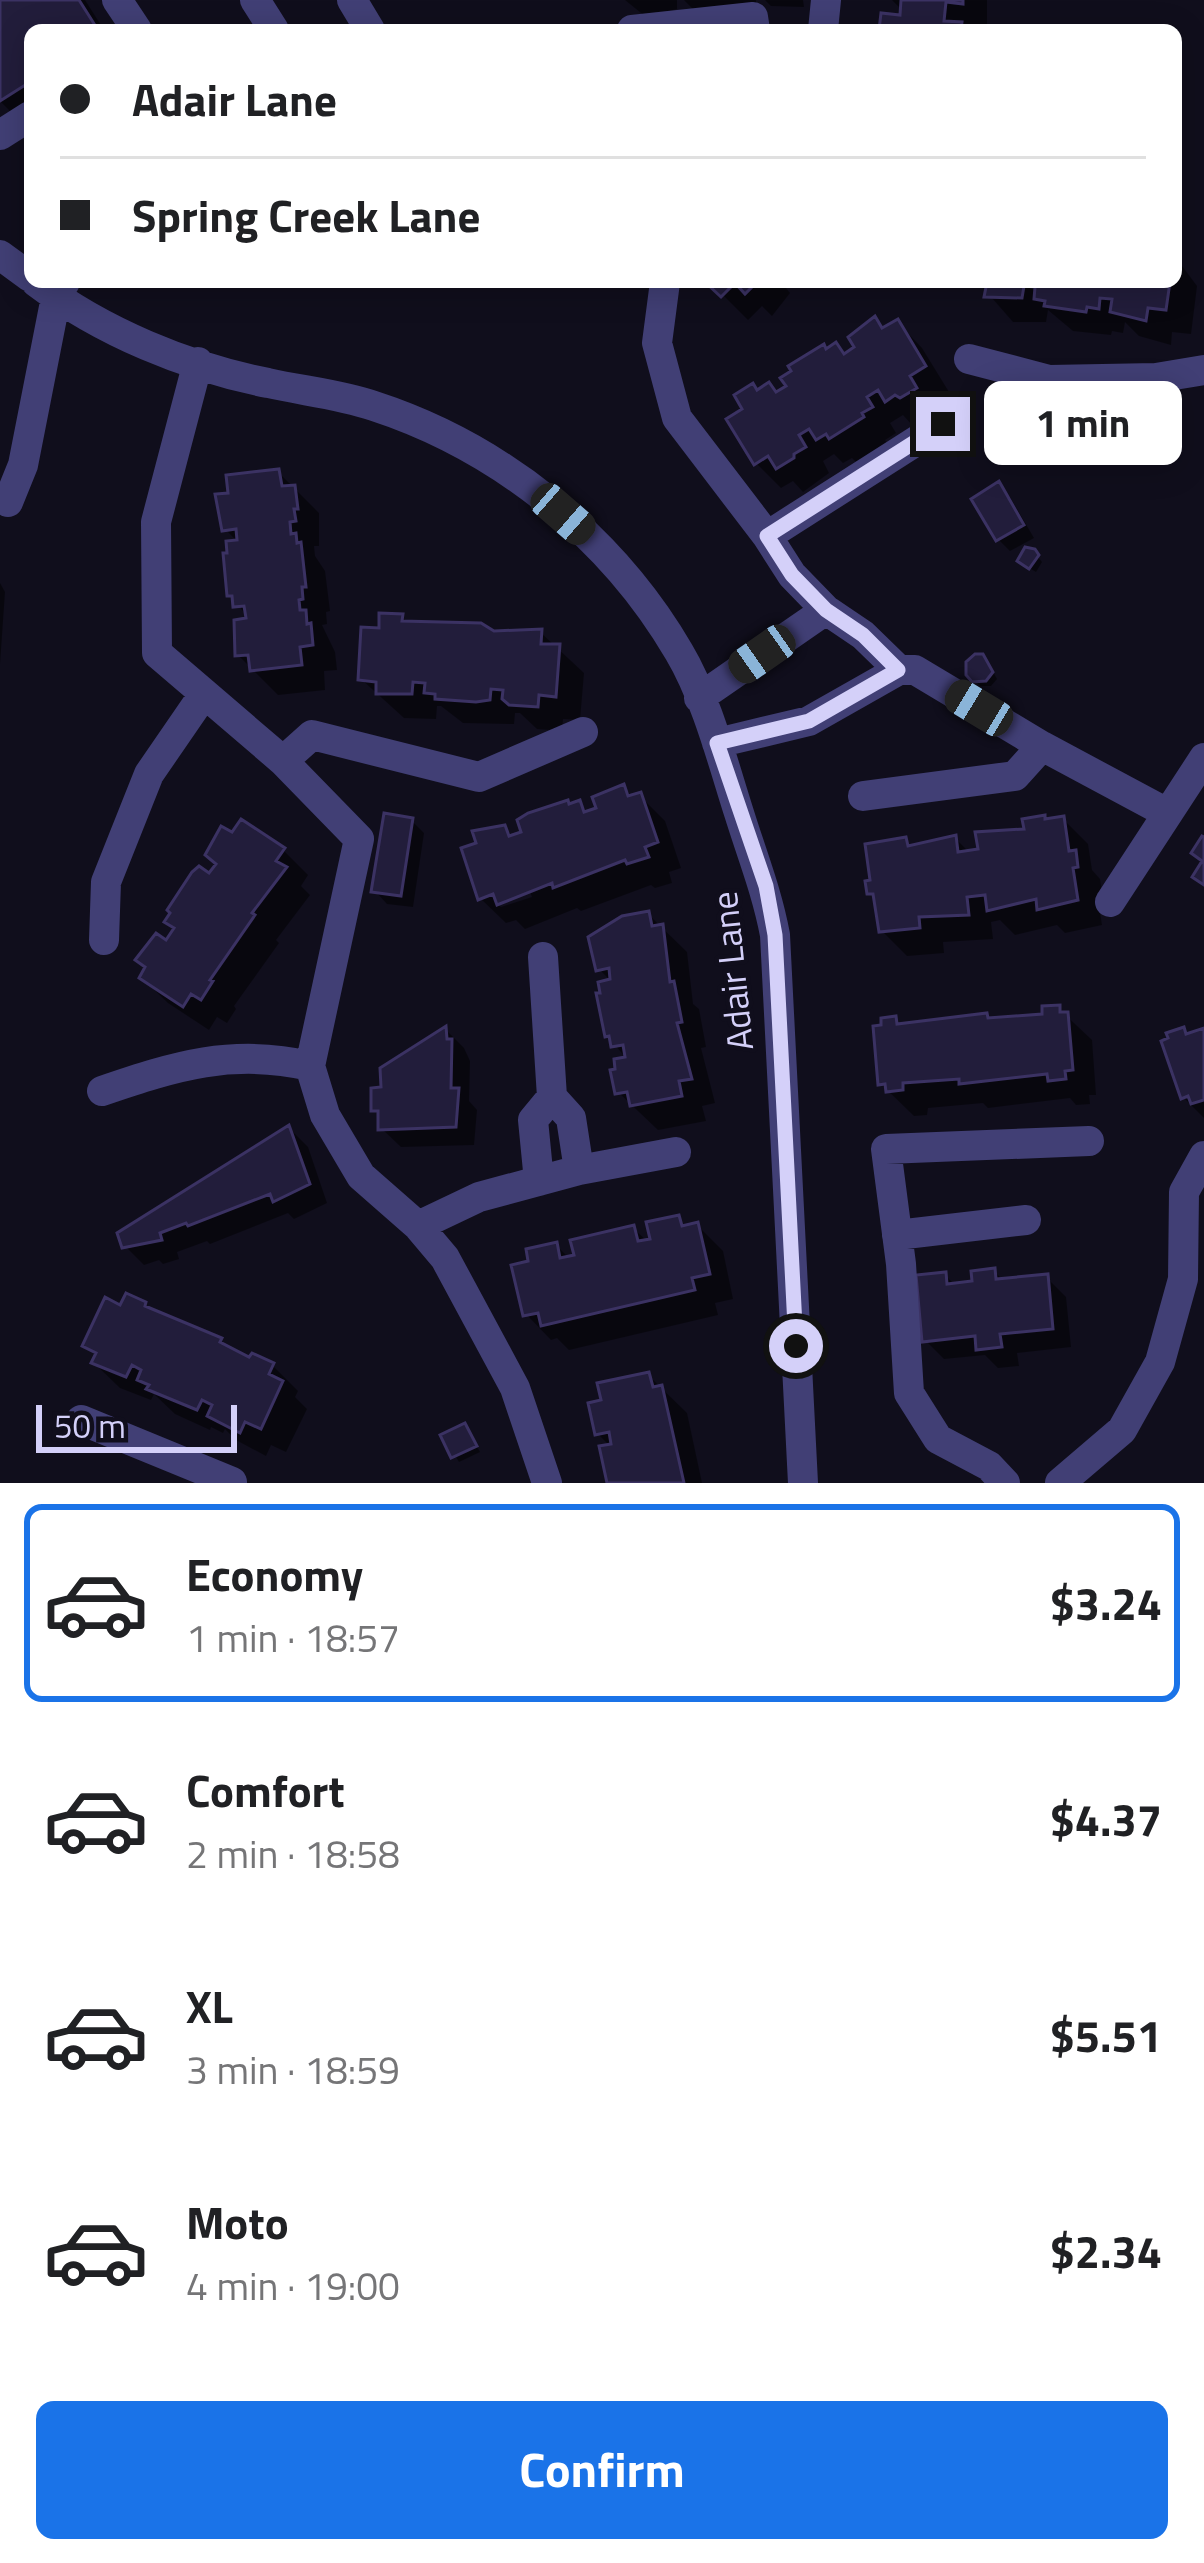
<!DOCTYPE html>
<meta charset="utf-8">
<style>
:root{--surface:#fff;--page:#f2f2f2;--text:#202124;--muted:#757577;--line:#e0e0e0;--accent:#1a73e8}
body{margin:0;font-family:"Titillium Web",sans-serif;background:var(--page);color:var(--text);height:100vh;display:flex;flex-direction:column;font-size:45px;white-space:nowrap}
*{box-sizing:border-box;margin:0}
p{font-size:39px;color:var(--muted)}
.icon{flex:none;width:66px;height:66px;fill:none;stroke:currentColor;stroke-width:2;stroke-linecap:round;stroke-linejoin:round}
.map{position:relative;height:1483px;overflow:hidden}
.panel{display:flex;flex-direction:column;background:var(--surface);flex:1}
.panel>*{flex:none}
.guide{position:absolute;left:24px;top:24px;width:1158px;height:264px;border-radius:18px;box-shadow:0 6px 30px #0003;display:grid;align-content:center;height:264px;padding:0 36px;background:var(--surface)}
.scale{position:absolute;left:36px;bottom:30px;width:201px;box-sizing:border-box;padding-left:12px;border:6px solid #d4d0f9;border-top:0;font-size:33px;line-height:42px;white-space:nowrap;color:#d4d0f9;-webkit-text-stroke:9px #100e1c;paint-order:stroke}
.end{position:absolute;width:54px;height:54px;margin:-27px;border:15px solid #d4d0f9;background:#111;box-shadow:0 0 0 6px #111}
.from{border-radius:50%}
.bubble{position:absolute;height:84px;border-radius:18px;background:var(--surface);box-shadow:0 6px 30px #0003;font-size:39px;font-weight:700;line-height:84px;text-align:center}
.car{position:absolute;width:36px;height:72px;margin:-36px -18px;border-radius:15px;box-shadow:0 0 9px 3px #0007;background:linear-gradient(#222 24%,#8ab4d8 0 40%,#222 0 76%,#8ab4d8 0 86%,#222 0)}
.guide b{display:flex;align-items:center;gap:42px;height:114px;font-size:45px}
.guide b+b{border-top:3px solid var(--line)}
.guide i{width:30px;height:30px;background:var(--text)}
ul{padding:21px 0 0;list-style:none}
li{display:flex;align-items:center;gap:36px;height:198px;margin:0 24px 18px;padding:0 12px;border:6px solid transparent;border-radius:18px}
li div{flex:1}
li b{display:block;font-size:45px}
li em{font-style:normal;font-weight:700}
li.selected{border-color:var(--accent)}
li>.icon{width:108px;height:108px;stroke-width:1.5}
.action{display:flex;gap:24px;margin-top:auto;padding:24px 36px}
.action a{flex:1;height:138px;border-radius:18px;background:var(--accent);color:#fff;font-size:48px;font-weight:700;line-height:138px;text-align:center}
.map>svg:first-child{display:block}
.shadow{fill:#0007;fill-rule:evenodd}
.building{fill:#221d3b;stroke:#3b3263;stroke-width:3}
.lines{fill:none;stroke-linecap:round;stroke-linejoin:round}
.minor{stroke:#413f75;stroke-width:30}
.route{stroke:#d4d0f9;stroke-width:15}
.labels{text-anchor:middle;stroke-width:9;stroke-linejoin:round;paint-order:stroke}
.street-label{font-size:36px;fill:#d4d0f9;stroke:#100e1c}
</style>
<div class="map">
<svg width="1204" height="1483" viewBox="0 0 1204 1483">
<rect width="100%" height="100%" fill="#100e1c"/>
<path class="shadow" d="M0 0H85L104 30H30V123L25 126 0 101Z
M625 0H677V9L646 17Z
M684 0H756V3L693 9Z
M765 0H803L804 7 771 6Z
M892 0H987V28L882 30 903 18V11Z
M1176 258 1197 286 1191 334 1172 332 1171 345 1139 336 1125 322 1123 333 1112 331 1111 335 1073 331 1048 310 1046 322H1013L978 282H1176Z
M710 282H781L790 293 772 316 762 306 748 320Z
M874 320 885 330 897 322 922 348 949 392 933 402 940 414 912 425 903 415 890 423 896 433 885 440 887 443 856 462 852 458 843 463 834 454 823 461 829 473 803 492 793 481 781 488 756 463 746 410 758 392 777 394 836 346 846 356 858 348Z
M278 472 319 513V546H314L315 556 325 571 330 611 326 612 327 624 322 625 335 652 337 670 324 671 325 690 278 695 238 655 251 621 230 595 239 543 225 529 231 495Z
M998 485 1010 497 1034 538 1010 551 998 539Z
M1034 552 1042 562 1036 572 1026 566Z
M0 583 5 592 0 664Z
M402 617 409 624 493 633 540 632 584 673 580 720 563 719 562 731 537 729 520 713H515L514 724 463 723 441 706H437L436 719 404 718 361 679 382 631Z
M988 663 997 679 991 686H980L969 674Z
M623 787 634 798 640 796 665 821 681 868 669 872 672 883 655 888 651 885 581 911 577 908 525 929 516 920 506 923 480 898 504 828 514 837 579 804 589 813 600 810ZM530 892 532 897 501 907 496 902Z
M1063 819 1088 844 1092 870 1100 879 1102 892 1097 893 1102 925 1065 933 1057 925 1015 935 1000 920 991 922 993 939 943 942 944 953 907 956 882 931 877 900 870 893 905 840 913 848 955 838 970 853Z
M412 821 424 833 413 907 387 904 375 891Z
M283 850 308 875 301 886 310 895 276 940 279 943 234 1006 236 1009 227 1023 217 1017 209 1030 168 1003 142 978 210 877Z
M648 914 687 952 693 1004 699 1009 706 1047 701 1048 715 1103 702 1106 706 1121 658 1130 618 1092 628 1060 607 1036 612 982 599 969Z
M1058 1008 1092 1040 1096 1095H1089L1090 1104 1076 1105 1070 1098 988 1108 983 1103 928 1108 927 1115 914 1116 881 1084 895 1020 901 1026 991 1021 1045 1017Z
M446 1030 464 1048 470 1061 469 1101 477 1110 474 1145 401 1147 381 1128V1117L374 1110 384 1090Z
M1183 1030 1189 1036 1204 1031V1118L1183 1097Z
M289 1128 308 1147 327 1203 294 1219 288 1213 210 1244 207 1241 177 1252 179 1259 163 1264 159 1260 144 1265 125 1246Z
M678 1219 687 1228 697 1225 723 1251 733 1299 715 1303 718 1315 569 1350 557 1338 551 1340 526 1314 532 1263 556 1245 570 1259 633 1228 648 1242Z
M994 1271 1004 1281 1047 1278 1066 1297 1071 1347 1017 1353 1019 1366 998 1368 985 1355 944 1359 925 1340 945 1275 956 1286 975 1284Z
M144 1305 151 1311 220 1341 230 1351 273 1366 298 1391 295 1397 307 1409 286 1452 271 1445 266 1456 236 1440 225 1429 223 1433 211 1427 210 1430 175 1414 154 1394 151 1400 120 1388 94 1363 97 1357 85 1345 122 1309Z
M648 1375 687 1413 702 1483H610L603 1449 611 1447 597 1433Z
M469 1432 480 1452 459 1462 444 1436Z"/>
<path class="building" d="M0 0H79L98 30H30V82L0 101Z
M901 0H963V4L946 2 944 21 962 22 961 30H879L881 13 900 15Z
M705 282H757L745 294 735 283 721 297Z
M983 282H1170L1166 310 1148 308 1146 321 1110 312 1112 299 1100 298 1099 309 1087 307 1086 312 1044 306 1045 301 1034 299 1035 287 1024 286 1022 298 984 297 987 282Z
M875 316 882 328 898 319 926 366 910 376 917 388 900 398 895 395 885 402 878 390 867 397 873 407 862 413 864 417 829 439 826 434 816 440 809 429 799 435 806 447 794 454V458L776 469 768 456 754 465 726 419 742 409 734 395 753 383 757 390 769 382 776 392 786 386 780 378 791 371 788 366 824 344 826 349 836 342 844 354 854 347 848 337Z
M279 469 282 486 295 485 298 509H294L296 521 290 522 291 534 296 533 297 543 301 542 306 587H302L303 599 299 600 300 610H306L307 624 311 623 313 645 300 647 302 665 250 671 248 655 235 656 234 620 246 618 244 606 233 607 232 596H227L223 553H227L226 541 237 540 236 529 222 531 215 494 228 493 226 475Z
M999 481 1024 525 996 541 971 499Z
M1025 547 1035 549 1039 555 1029 569 1017 561Z
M379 613 403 614 402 621 481 623 494 631 542 629 541 644H560L556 697 539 695 538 707 509 705 502 699 503 690 491 689 490 700 476 702 435 699V694L424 693 425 683 413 682 412 694H376V682L358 680 361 627 379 628Z
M975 654H983L993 672 986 681 972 682 966 675V662Z
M624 784 628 796 641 792 658 842 645 847 649 857 627 864 625 860 553 888 552 883 497 905 493 894 478 900 461 848 476 843 472 831 505 825 509 836 521 832 517 820 528 813 568 800 569 804 580 800 584 812 596 808 592 797Z
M384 813 413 818 401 896 371 892Z
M1045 815V819L1064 816 1069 851 1076 850 1078 867 1073 868 1078 900 1037 910 1036 899 987 911 985 895 967 897 969 915 919 917 920 928 879 932 873 894H867L865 881 870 880 865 844 906 837 908 846 956 835 958 852 978 849 975 832 1024 829 1022 819Z
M241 819 285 848 276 861 287 867 252 913 255 915 210 980 213 981 201 1000 191 994 183 1007 139 978 145 967 135 960 156 933 166 940 174 928 164 922 170 913 167 910 192 872 199 866 209 873 216 864 205 855 221 826 232 832Z
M1202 836 1204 837V885L1192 877 1202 861 1191 853Z
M649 911 652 926 663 924 670 982 674 981 682 1022 677 1023 692 1079 679 1081 682 1096 630 1106 627 1092 615 1094 610 1070 615 1069 614 1059 625 1057 623 1045 611 1047 609 1036 605 1037 596 993H600L598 982 610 979 609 968 596 971 588 937 622 916Z
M1060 1005V1012H1068L1073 1070 1065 1071 1066 1079 1048 1081 1047 1074 959 1084V1079L903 1083V1090L886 1092 885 1084 878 1085 873 1026 881 1025V1018L896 1016 897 1024 987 1013 988 1018 1042 1014V1006Z
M446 1026 447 1039H452L451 1088H459L456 1127 378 1130V1111H371V1088L381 1087 380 1068Z
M1184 1027 1186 1034 1204 1028V1100L1191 1104 1188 1096 1181 1099 1161 1041 1168 1038 1166 1033Z
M289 1125 310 1184 273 1202 270 1194 188 1226 186 1223 160 1233 162 1240 122 1248 117 1233Z
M679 1215 682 1226 698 1222 710 1274 692 1278 695 1290 541 1326 538 1313 523 1316 511 1265 528 1261 526 1249 557 1242 560 1258 574 1255 570 1240 634 1225 638 1241 650 1239 646 1222Z
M995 1268 996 1279 1048 1274 1053 1329 1000 1334 1002 1347 976 1350 975 1336 922 1342 916 1275 946 1272 947 1284 972 1281 971 1271Z
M126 1293 146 1302 145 1306 222 1338 220 1342 249 1357 252 1353 274 1363 269 1374 283 1381 261 1429 245 1422 240 1433 207 1416 212 1405 202 1400 197 1410 146 1389 149 1385 137 1380 141 1370 132 1365 126 1377 91 1363 96 1353 82 1346 105 1297 120 1305Z
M649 1372 653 1387 662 1385 684 1483H607L599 1446 611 1444 609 1432 595 1435 588 1403 601 1400 597 1383Z
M465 1423 477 1446 451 1458 440 1435Z"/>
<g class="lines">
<path class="minor" d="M117 0 137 30
M255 0 274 30
M352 0 370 30
M632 30 753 17 755 30
M823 30 826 0
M0 135 30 116
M0 255 30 277
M36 282C102 332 187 367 268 383 303 391 339 394 374 406 500 447 612 537 679 652 706 697 723 763 739 813 752 855 767 892 775 935L803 1483
M665 282 657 343 677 418 767 536 792 575 826 610 863 635 899 670H915L1042 746 1167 813
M969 359 1049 380 1156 378 1204 370
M198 362 156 522 157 653 283 761 359 839 310 1066 325 1115 361 1176 418 1226 445 1258 515 1388 547 1483
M8 502 23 465 56 297 65 282
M767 536 943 424
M699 698 826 610
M717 743 809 721 899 670
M283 761 312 735 479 777 583 732
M863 796 1015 776 1042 746
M1110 902 1204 758
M104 940 106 882 149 774 204 694
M102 1091C175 1066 233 1048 310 1066
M579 1170 676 1152
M539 1181 533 1120 552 1097
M418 1226 479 1197 579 1170 571 1118 552 1097 543 957
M897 1235 1026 1220
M81 1420 232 1482
M1005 1483 989 1466 938 1439 909 1393 901 1264 886 1149 1089 1141
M1060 1483 1122 1430 1160 1362 1183 1279 1184 1192 1204 1156"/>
</g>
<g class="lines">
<path class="route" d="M796 1346 775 935 766 886 717 743 809 721 898 670 863 635 826 610 792 575 767 536 943 424"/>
</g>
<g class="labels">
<g class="street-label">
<text transform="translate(732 971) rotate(-96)" y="13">Adair Lane</text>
</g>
</g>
</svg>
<div class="scale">50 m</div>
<i class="end from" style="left:796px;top:1346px"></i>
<i class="end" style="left:943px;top:424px"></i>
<div class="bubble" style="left:984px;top:381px;width:198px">1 min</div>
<i class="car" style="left:563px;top:514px;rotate:131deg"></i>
<i class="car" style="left:762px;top:654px;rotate:235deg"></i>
<i class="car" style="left:979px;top:708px;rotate:301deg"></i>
<div class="guide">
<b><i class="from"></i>Adair Lane</b>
<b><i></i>Spring Creek Lane</b>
</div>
</div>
<section class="panel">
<ul>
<li class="selected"><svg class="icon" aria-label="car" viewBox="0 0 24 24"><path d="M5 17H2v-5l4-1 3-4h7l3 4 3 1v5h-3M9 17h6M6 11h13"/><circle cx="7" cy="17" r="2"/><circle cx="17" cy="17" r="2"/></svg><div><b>Economy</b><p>1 min · 18:57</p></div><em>$3.24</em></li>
<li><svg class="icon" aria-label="car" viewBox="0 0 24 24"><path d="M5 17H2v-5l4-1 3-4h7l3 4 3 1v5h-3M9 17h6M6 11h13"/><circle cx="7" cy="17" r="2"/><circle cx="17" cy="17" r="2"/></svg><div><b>Comfort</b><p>2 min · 18:58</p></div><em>$4.37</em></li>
<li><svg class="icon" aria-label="car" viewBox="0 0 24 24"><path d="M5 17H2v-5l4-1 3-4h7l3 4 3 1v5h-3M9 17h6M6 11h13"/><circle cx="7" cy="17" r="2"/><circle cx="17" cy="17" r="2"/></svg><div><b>XL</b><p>3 min · 18:59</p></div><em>$5.51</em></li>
<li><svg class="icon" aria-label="car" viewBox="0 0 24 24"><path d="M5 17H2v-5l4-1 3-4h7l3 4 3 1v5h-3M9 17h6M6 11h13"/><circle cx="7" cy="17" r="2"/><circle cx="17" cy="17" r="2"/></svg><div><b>Moto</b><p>4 min · 19:00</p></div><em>$2.34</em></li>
</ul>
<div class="action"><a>Confirm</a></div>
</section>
